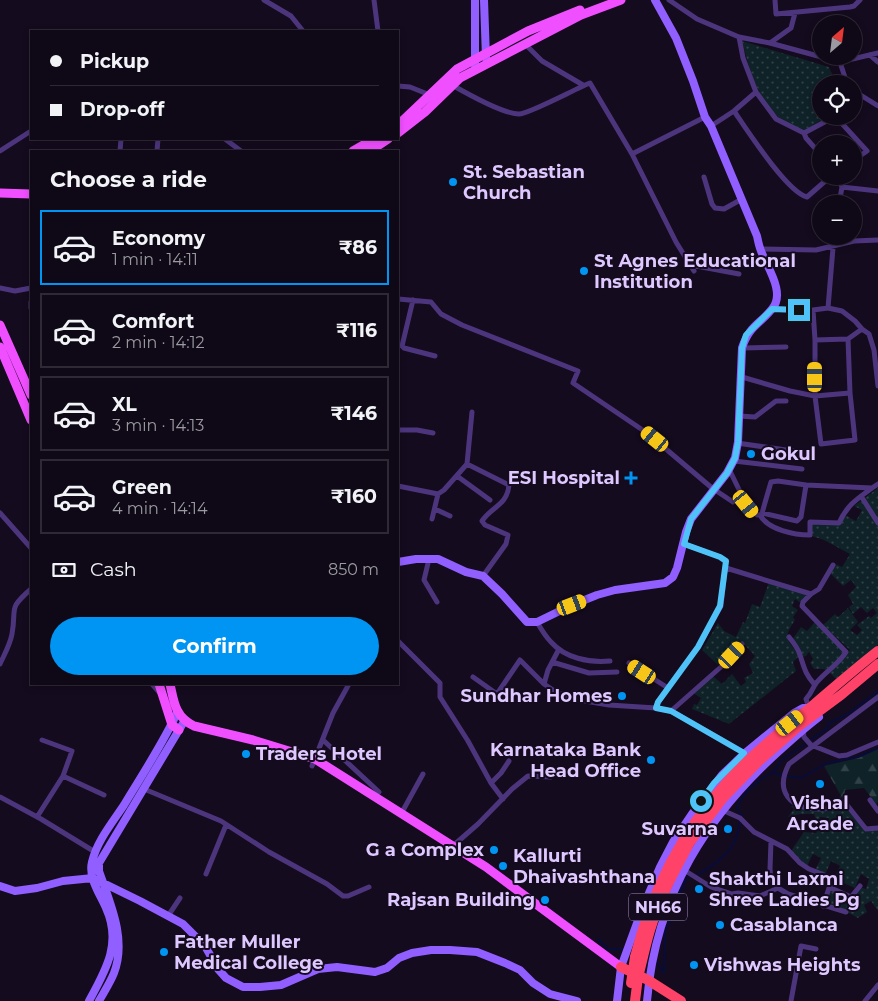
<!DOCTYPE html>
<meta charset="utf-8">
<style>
:root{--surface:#0f0816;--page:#1d1623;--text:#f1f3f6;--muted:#9b9aa1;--line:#2f2935;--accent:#0095f3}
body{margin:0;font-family:Montserrat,sans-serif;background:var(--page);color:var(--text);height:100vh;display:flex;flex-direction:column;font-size:19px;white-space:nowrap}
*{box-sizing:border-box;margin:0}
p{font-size:16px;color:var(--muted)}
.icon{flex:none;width:28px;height:28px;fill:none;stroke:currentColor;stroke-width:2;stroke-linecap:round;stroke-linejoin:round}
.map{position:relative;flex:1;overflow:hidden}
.side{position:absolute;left:30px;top:150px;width:369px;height:535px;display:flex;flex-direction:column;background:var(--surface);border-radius:0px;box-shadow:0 2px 8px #0003,0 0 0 1px var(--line)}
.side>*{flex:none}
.top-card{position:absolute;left:30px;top:30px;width:369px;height:110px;border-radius:0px;box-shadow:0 2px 8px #0003,0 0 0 1px var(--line);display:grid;align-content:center;height:110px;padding:0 20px;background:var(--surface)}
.needle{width:32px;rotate:28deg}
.controls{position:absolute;left:812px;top:15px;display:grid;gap:10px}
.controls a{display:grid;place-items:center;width:50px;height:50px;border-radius:50%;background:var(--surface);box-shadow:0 2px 8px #0003,0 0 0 1px var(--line);font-size:25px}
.end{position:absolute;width:22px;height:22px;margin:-11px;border:6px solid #4fc3f7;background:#111;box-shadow:0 0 0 2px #111}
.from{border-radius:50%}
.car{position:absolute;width:15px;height:30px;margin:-15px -8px;border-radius:6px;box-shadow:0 0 4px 1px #0007;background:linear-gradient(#f5c518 24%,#345 0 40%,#f5c518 0 76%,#345 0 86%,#f5c518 0)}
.top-card b{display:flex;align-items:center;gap:18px;height:48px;font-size:19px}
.top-card b+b{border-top:1px solid var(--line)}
.top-card i{width:12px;height:12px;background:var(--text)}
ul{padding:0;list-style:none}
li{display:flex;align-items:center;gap:15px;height:75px;margin:0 10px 8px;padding:0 10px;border:2px solid var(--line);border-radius:0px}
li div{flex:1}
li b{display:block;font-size:19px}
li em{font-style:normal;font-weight:700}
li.on{border-color:var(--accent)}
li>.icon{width:45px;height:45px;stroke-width:1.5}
h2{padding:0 20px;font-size:22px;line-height:60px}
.pay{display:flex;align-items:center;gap:12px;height:55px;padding:0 20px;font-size:19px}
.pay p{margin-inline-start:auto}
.action{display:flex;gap:10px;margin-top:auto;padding:10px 20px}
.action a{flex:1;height:58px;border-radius:30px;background:var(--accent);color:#fff;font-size:20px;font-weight:700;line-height:58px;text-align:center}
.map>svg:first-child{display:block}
.green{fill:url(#green-dots)}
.forest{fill:url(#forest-firs)}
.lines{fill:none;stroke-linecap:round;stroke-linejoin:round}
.stream{stroke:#080c3b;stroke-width:2}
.street{stroke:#4d357e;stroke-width:5}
.secondary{stroke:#915fff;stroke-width:8}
.primary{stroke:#f04fff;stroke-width:9}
.highway{stroke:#ff4368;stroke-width:10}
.highway-bridge{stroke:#ff4368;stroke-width:10}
.route{stroke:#4fc3f7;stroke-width:6}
.poi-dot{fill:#0095f3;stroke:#140b1e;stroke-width:2}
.labels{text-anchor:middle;stroke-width:4;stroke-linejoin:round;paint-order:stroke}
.shield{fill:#140b1e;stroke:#a18fbc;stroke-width:1}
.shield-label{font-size:16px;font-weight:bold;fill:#dec8ff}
.poi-label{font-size:18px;font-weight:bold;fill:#dec8ff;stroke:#140b1e;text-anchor:start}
</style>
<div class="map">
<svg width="878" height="1001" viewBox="0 0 878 1001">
<defs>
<pattern id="green-dots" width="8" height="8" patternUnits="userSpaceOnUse" patternTransform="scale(1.25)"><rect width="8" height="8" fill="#0e2228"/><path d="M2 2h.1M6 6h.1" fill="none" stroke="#314148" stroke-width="1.8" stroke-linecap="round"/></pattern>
<pattern id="forest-firs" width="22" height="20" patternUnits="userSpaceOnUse" patternTransform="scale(1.25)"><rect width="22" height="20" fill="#0e2228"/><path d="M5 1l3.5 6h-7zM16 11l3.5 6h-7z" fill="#314148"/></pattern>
</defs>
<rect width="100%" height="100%" fill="#140b1e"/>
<path class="green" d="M742 41 829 67 836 84H821V116L836 117 818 122 804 131C798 129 791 126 786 123 758 104 750 71 742 41Z
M878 488V645L836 679 830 673 850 650 823 625 835 614 838 617 848 608 858 622 850 630 857 635 862 630 857 625 869 616 871 618 877 613 873 608 867 613 861 607 853 614 849 607 853 604 848 595 856 587 851 580 843 586 830 573 835 564 842 567 850 554 824 540 812 536 811 523 840 524 845 515 856 521 862 510 854 506Z
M769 582 808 595 801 603 795 599 792 606 798 610 793 617 795 620C782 639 788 639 799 656L793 662 796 671 729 724 692 709 694 704 697 705 701 698 693 693 713 676 722 684 732 674 741 686 746 682 744 678 753 673 749 664 755 656 741 641 718 665 702 650 718 623 724 631 736 637 743 622 745 623 752 604 760 607Z
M815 622 845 653 827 672 824 669H814L810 663 813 659 809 652 806 656 802 657 792 640 801 627 807 631Z
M793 805 804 809 845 807 865 831 878 830V911L871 901 864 905 867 912 858 918 838 907 833 908 825 905 829 889 852 898 860 887 866 889 869 879 861 874 855 888 839 881 835 887 831 884 840 866 831 861 825 875 815 870 821 858 813 854 807 866 791 851 804 832 816 833 817 831H827L829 818 820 817 819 822H817L814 814H800L788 817 794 809 791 807Z"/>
<path class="forest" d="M878 749V802L876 804 864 788 845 790 843 802 838 805 833 801 841 796 824 766 858 758Z"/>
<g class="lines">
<path class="stream" d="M773 772 783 759 828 728 829 723 848 714 878 691
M696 875C711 868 730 854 736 838 739 831 740 822 742 815L737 808C742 792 759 780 773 772L783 776 801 778 827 763 858 757 878 748
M598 939 608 949H624
M656 961 664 973 665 931 675 911 680 891 687 878 692 877
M656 961 664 973 665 931 675 911 685 880 687 878"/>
<path class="street" d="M264 0 291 16 303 31
M374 0 378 31
M669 0 697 19 739 37 770 43 840 62 878 53
M775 0 776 14 850 7 854 6 860 0
M739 37 743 58 756 92 776 119 804 133 806 138 821 155
M770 43 791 28 795 13
M525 44 542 61 583 85
M870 55 878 62
M840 62 847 84
M452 85C466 93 504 114 519 114 529 114 577 88 590 83L632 154 676 242 694 271
M398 86 410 87 430 95
M854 91 878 106
M734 111C747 130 787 192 807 197L831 176
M836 117 867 151 854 160
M711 126 734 111 756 92
M804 133 836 116
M225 139 241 151
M0 151 31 131
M120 151 121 139
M157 151 158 139
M632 154 705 117
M837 176 842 187 839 204
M704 177 712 204 715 208 724 209 742 199
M842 187 878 191
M760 249 816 250 854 241 878 240
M691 265 739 274
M0 288 15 291 31 288
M398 299 431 302 441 314 462 325 578 371 573 383 647 433 712 488 733 502 741 494
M413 300 402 346 404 348 435 356
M31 302V308
M828 308 834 236
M772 309 813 310 828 308 842 311 855 321 862 329 869 334 874 350 878 386
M813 310 815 340V396L821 444 855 440 850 393 848 339 862 329
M815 340 848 339
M742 348 786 347
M742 377 790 391 815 396 850 393
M739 416 755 417 776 401H786
M398 430H417L433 433
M737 443 800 452
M734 461 802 469
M467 464 509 485C507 506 492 506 482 521L485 525 508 535 506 544 483 576
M729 469 746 504 757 515H760L762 513 771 482 778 481 806 485 872 488 878 484
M457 476 490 500
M398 486 438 494 444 490 467 464 472 412
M861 496 878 523
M435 509 450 516
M0 513 31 548
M762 513 797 521 801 517 806 485
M760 515C768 530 795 535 810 535V522L839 523C847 505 857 499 872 488
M432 519 438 494
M429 559 424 580 437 602
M726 568 811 594 819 589 833 565
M537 622C541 629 545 636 551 642 565 658 589 663 610 661
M789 637C793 642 798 648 800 655 804 667 805 674 815 685
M398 641 440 683V697L468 741 491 783 503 799
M559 649 548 670 544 684 556 692 579 700 609 705 656 708 671 711 745 753
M552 662 589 673 617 672
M629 663 668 688
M0 664C4 655 10 645 12 634 17 607 7 610 31 589
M473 677 497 694 520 660 544 684
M152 684 159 692
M878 697 789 764C774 792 791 809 819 809 828 809 838 807 847 805L866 829 878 828
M656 708 658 702 698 647 721 606 726 561 720 557 684 544
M809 708 806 699C812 693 813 686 817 682 826 671 839 664 846 652L802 606 803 602 811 594
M671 711 722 666 742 644
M803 731 804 737 811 745 839 756 847 755 878 742
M323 740 379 792
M312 766 333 713 349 684
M63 776 104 795
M491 783 501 773 509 761
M144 789 221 821 269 852 327 884 343 896H348L369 887
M0 797 41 819 95 852
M870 800 878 811
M722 810 740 818 754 832 787 849 800 863 809 869 832 878 829 885 831 888 851 897 860 886
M401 814 423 774
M37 817 63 776 72 751 42 740
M771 841 770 869 771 879 778 888 788 894 846 912
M447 851 478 824 512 789 528 776 551 777
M684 870 711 887 732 894 738 893 760 896 778 888
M206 874 226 825
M823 906 830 885
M168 916 180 898
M791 1001 801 946 816 949
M865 1001 878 985"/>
<path class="secondary" d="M475 0V65
M484 0 486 58
M398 562 416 559H438L466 572 483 576 502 594 527 622H537L572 605 597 595 615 590 665 583 673 577 677 568 686 532 691 519 727 473 735 458 738 442 742 348C749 326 759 325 772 309 786 293 767 267 761 251 759 246 758 241 757 236L711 126 705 117 693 81 676 38 655 0
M0 886 15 891 37 888 63 881 93 878 140 901 183 924 205 946 218 969 226 978 243 987H260L281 985 318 969 337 967 375 972 387 968 399 958 412 953 431 950H450L477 952 505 963 520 970 533 983 550 994 577 1001
M89 1001C106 970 122 943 106 908 100 894 88 878 92 862 97 841 112 823 124 805 142 775 162 745 177 713
M99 1001C104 992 110 983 114 973 127 939 110 903 99 871V863L185 720
M617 1001 621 967 641 912 660 867 673 842 692 814 722 775 745 753 794 713 803 708H809
M647 1001C656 894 707 814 787 744 797 735 807 726 819 717"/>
<path class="primary" d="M398 125 457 69 528 31 580 10
M398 133 425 112 460 78 581 15 621 0
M353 151 374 139
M370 151 388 139
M0 193 31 194
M0 325 31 395
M0 347 31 420
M159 684 172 725 179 730
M170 684C174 702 175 717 194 726L253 740 315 759 486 867 621 967"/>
<path class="highway" d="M690 842 723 798 759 761 799 726 841 695 878 664
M635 957C651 893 681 833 726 783 751 755 781 731 811 707 833 688 855 669 878 651
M621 967 648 980 681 1001
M635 1001 638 977"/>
<path class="highway-bridge" d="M638 977C643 959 646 941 652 924 661 895 676 868 690 842
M631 983 635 957"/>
</g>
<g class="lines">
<path class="route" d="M701 801 714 783 744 753 671 711 656 708 658 702 698 647 720 606 726 561 720 557 684 544 691 519 727 473 735 458 738 442 742 348 746 335 772 309 799 310"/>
</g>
<g class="poi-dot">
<circle cx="453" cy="182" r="5"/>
<circle cx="584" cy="271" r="5"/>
<circle cx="751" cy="454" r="5"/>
<path d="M628.5 470.5h5v5h5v5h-5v5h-5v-5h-5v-5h5z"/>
<circle cx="622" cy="696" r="5"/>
<circle cx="246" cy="754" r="5"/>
<circle cx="651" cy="760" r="5"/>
<circle cx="820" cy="784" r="5"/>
<circle cx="728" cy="829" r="5"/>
<circle cx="494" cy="850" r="5"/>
<circle cx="503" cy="866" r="5"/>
<circle cx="699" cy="889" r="5"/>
<circle cx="545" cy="900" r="5"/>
<circle cx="720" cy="925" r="5"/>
<circle cx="164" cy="952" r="5"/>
<circle cx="694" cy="965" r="5"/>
</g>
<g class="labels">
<rect class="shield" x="629" y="893.5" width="58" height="27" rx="4"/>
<g class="shield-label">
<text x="658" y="913">NH66</text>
</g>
<g class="poi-label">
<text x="463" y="178">St. Sebastian<tspan x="463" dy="21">Church</tspan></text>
<text x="594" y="267">St Agnes Educational<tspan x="594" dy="21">Institution</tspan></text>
<text x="761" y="460">Gokul</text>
<text x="620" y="484" text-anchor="end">ESI Hospital</text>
<text x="612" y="702" text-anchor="end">Sundhar Homes</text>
<text x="641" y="756" text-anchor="end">Karnataka Bank<tspan x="641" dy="21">Head Office</tspan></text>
<text x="256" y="760">Traders Hotel</text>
<text x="820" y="809" text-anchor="middle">Vishal<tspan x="820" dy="21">Arcade</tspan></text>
<text x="718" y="835" text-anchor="end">Suvarna</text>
<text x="484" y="856" text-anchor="end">G a Complex</text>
<text x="513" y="862">Kallurti<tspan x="513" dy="21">Dhaivashthana</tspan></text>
<text x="709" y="885">Shakthi Laxmi<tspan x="709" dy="21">Shree Ladies Pg</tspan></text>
<text x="535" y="906" text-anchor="end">Rajsan Building</text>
<text x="730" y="931">Casablanca</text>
<text x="174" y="948">Father Muller<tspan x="174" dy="21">Medical College</tspan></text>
<text x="704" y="971">Vishwas Heights</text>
</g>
</g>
</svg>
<div class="controls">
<a><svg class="needle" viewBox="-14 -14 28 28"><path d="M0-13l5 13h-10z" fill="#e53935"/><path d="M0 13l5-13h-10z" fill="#9b9aa1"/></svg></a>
<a><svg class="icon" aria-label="locate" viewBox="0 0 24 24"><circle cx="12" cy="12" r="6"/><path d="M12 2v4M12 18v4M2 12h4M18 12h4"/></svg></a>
<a>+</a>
<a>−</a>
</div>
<i class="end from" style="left:701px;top:801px"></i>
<i class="end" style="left:799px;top:310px"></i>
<i class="car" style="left:815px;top:377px;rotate:0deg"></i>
<i class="car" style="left:655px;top:439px;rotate:309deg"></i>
<i class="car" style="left:746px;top:504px;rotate:141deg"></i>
<i class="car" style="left:572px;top:605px;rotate:69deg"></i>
<i class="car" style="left:732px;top:655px;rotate:43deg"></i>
<i class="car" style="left:642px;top:672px;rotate:303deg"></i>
<i class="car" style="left:790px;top:723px;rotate:52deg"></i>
<div class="top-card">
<b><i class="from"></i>Pickup</b>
<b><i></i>Drop-off</b>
</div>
<section class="side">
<h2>Choose a ride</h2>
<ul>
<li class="on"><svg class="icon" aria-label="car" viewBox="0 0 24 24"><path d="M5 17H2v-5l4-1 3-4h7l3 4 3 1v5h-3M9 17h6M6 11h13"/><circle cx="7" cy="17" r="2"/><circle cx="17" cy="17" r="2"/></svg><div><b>Economy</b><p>1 min · 14:11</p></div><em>₹86</em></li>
<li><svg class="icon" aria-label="car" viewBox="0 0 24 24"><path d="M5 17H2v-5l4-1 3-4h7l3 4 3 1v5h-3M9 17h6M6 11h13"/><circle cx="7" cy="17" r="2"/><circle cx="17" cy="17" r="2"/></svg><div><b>Comfort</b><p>2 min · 14:12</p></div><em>₹116</em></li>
<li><svg class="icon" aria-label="car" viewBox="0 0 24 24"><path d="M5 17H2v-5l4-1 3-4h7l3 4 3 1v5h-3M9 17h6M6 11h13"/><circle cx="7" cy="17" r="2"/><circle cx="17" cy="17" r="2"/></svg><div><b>XL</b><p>3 min · 14:13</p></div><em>₹146</em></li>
<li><svg class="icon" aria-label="car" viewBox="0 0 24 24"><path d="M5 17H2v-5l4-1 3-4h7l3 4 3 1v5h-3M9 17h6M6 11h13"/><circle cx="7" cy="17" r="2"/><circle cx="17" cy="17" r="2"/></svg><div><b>Green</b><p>4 min · 14:14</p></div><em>₹160</em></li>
</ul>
<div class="pay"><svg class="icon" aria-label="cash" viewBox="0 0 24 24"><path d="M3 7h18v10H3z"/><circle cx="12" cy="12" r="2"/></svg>Cash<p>850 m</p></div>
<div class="action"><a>Confirm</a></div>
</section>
</div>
